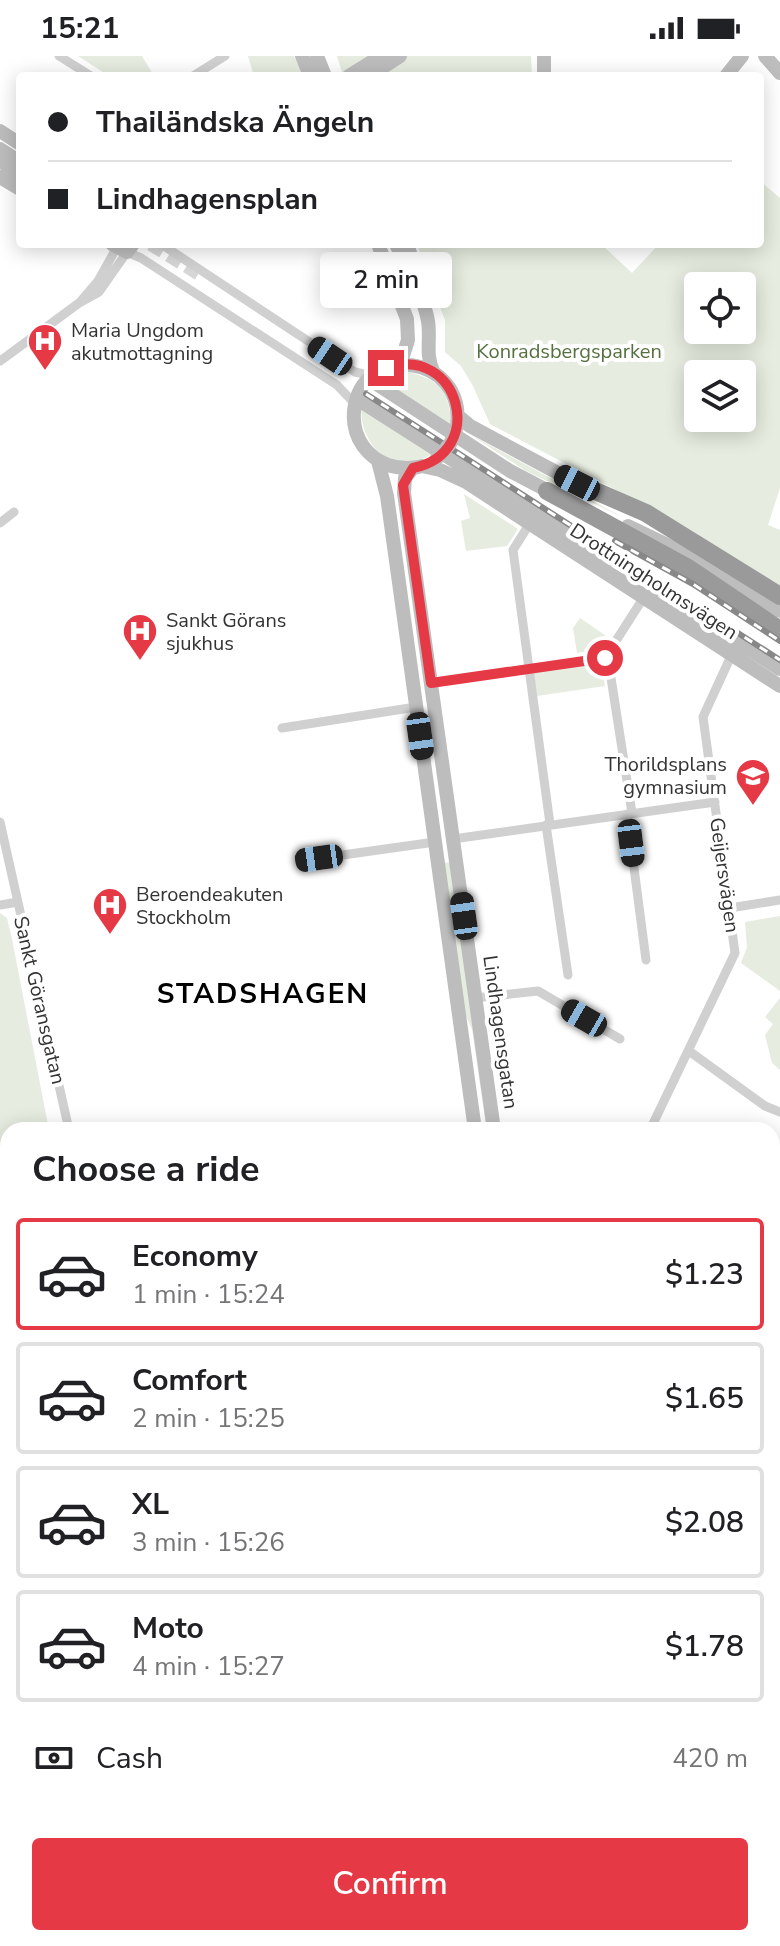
<!DOCTYPE html>
<meta charset="utf-8">
<style>
:root{--surface:#fff;--page:#f6f6f6;--text:#202124;--muted:#757577;--line:#e0e0e0;--accent:#e63946}
body{margin:0;font-family:"Nunito Sans",sans-serif;background:var(--page);color:var(--text);height:100vh;display:flex;flex-direction:column;font-size:30px;white-space:nowrap}
*{box-sizing:border-box;margin:0}
p{font-size:26px;color:var(--muted)}
.icon{flex:none;width:44px;height:44px;fill:none;stroke:currentColor;stroke-width:2;stroke-linecap:round;stroke-linejoin:round}
.map{position:relative;flex:1;overflow:hidden}
.drawer{position:absolute;left:0px;top:1066px;width:780px;height:824px;display:flex;flex-direction:column;background:var(--surface);border-radius:24px 24px 0 0;box-shadow:0 4px 20px #0003}
.drawer>*{flex:none}
.hud{position:absolute;left:16px;top:16px;width:748px;height:176px;border-radius:8px;box-shadow:0 4px 20px #0003;display:grid;align-content:center;height:176px;padding:0 32px;background:var(--surface)}
.tools{position:absolute;left:684px;top:216px;display:grid;gap:16px}
.tools a{display:grid;place-items:center;width:72px;height:72px;border-radius:8px;background:var(--surface);box-shadow:0 4px 20px #0003;font-size:40px}
.end{position:absolute;width:36px;height:36px;margin:-18px;border:10px solid #e63946;background:#fff;box-shadow:0 0 0 4px #fff}
.from{border-radius:50%}
.bubble{position:absolute;height:56px;border-radius:8px;background:var(--surface);box-shadow:0 4px 20px #0003;font-size:26px;font-weight:600;line-height:56px;text-align:center}
.car{position:absolute;width:24px;height:48px;margin:-24px -12px;border-radius:10px;box-shadow:0 0 6px 2px #0007;background:linear-gradient(#222 24%,#8ab4d8 0 40%,#222 0 76%,#8ab4d8 0 86%,#222 0)}
.hud b{display:flex;align-items:center;gap:28px;height:76px;font-size:30px}
.hud b+b{border-top:2px solid var(--line)}
.hud i{width:20px;height:20px;background:var(--text)}
ul{padding:0;list-style:none}
li{display:flex;align-items:center;gap:24px;height:112px;margin:0 16px 12px;padding:0 16px;border:4px solid var(--line);border-radius:8px}
li div{flex:1}
li b{display:block;font-size:30px}
li em{font-style:normal;font-weight:600}
li.on{border-color:var(--accent)}
li>.icon{width:72px;height:72px;stroke-width:1.5}
h2{padding:0 32px;font-size:36px;line-height:96px}
.pay{display:flex;align-items:center;gap:20px;height:88px;padding:0 32px;font-size:30px}
.pay p{margin-inline-start:auto}
.button{display:flex;gap:16px;margin-top:auto;padding:16px 32px}
.button a{flex:1;height:92px;border-radius:8px;background:var(--accent);color:#fff;font-size:32px;font-weight:600;line-height:92px;text-align:center}
.status{display:flex;justify-content:space-between;align-items:center;height:56px;padding:0 40px;background:var(--surface);direction:ltr}
.status svg{height:22px;fill:currentColor}
.map>svg:first-child{display:block}
.green{fill:#e6ecdf;fill-rule:evenodd}
.lines{fill:none;stroke-linecap:round;stroke-linejoin:round}
.secondary-tunnel{stroke:#d6d6d6;stroke-width:14;stroke-dasharray:14 7;stroke-linecap:butt}
.street{stroke:#d0d0d0;stroke-width:9}
.secondary{stroke:#bdbdbd;stroke-width:14}
.highway{stroke:#9a9a9a;stroke-width:18}
.rail-casing{stroke:#888;stroke-width:6}
.rail{stroke:#fff;stroke-width:3;stroke-dasharray:9;stroke-linecap:butt}
.secondary-bridge{stroke:#bdbdbd;stroke-width:14}
.route{stroke:#e63946;stroke-width:10}
.labels{text-anchor:middle;stroke-width:8;stroke-linejoin:round;paint-order:stroke}
.poi-label{font-size:20px;fill:#333;stroke:#fff;text-anchor:start}
.park-label{font-size:20px;fill:#56703f;stroke:#fff}
.street-label{font-size:20px;fill:#333;stroke:#fff}
.district-label{font-size:28px;font-weight:bold;letter-spacing:2px;fill:#000;stroke:#fff}
</style>
<div class="status"><b>15:21</b><svg viewBox="0 0 49 12"><path d="M0 12V9h3v3zM5 12V6h3v6zM10 12V3h3v9zM15 12V0h3v12zM26 1h20v11H26zM47 4h2v5h-2z"/></svg></div>
<div class="map">
<svg width="780" height="1890" viewBox="0 0 780 1890">
<rect width="100%" height="100%" fill="#fff"/>
<path class="green" d="M78 0H142L154 20H109Z
M248 0H294L303 20H254Z
M337 0H531L532 20H343Z
M760 125 780 142V432L768 469 780 474V531L681 468 490 368 473 330 461 310 445 296V264L417 188H601L632 217 659 188H760ZM698 230H742V274H698ZM698 318H742V362H698Z
M405 315C439 324 449 332 451 368L380 323 390 317Z
M361 352 432 398C394 421 361 392 361 352Z
M471 379 624 462 526 415Z
M464 438 518 473 507 490 466 495 461 465 470 462Z
M580 562 609 582 602 593 577 597 573 572Z
M601 606 605 630 537 640 533 617Z
M451 806 489 1069 486 1070 472 973 464 956 443 807Z
M0 857 7 862 12 883 49 1074H8V1382L0 1383Z
M780 860V935L741 907 747 891 745 866Z
M780 942V1014L772 1007 765 979 773 968 765 961Z"/>
<g class="lines">
<path class="secondary-tunnel" d="M151 188 201 219"/>
<path class="street" d="M59 0 91 20
M193 20 225 0
M161 188 355 316 373 320
M81 245 98 225 117 191
M0 305 79 247 99 236 127 196 141 202 337 329 355 348
M0 467 14 456
M530 467 513 494 550 768
M605 602 609 609 632 757
M431 627 605 602 644 541
M282 672 416 651
M627 758 646 904
M0 766 69 1074
M546 769 568 919
M453 783 715 746
M300 805 435 786
M0 849 18 846
M730 852 780 844
M475 942 538 935 620 983
M689 995 765 1050 780 1056
M650 1074 735 897 703 661 731 600
M0 1493 8 1495
M772 1639 780 1638
M0 1687 8 1697
M0 1768 8 1761
M184 1882 193 1890
M375 1882 390 1890
M505 1882 506 1890
M0 1883 5 1890
M229 1890 237 1882
M335 1890 340 1882
M434 1890V1882
M677 1890 733 1883"/>
<path class="secondary" d="M302 0 310 20
M317 0 325 20
M544 0V20
M765 0 780 17
M349 20 381 0
M369 20 400 0
M726 20 742 0
M0 75 20 88
M0 93 20 106
M0 105 20 118
M0 121 20 133
M112 188 127 196 133 188
M378 188 407 263 408 284 400 309
M396 188C407 212 423 238 428 265 431 283 425 298 433 315
M407 188 415 212
M375 327 510 415 554 438
M362 346 780 613
M458 360 470 370 584 431
M378 405 387 440 475 1074
M422 410 440 414 466 426 780 630
M418 411C397 415 376 408 363 390 356 380 353 367 354 355 361 286 466 297 457 370
M413 412 405 422 404 437 494 1074
M628 470 711 510
M704 505 780 555
M597 1882 598 1890
M614 1882 615 1890"/>
<path class="highway" d="M577 427 646 457 780 540
M547 435 688 512 780 574
M772 1112 780 1102
M772 1133 780 1124
M772 1154 780 1146
M772 1193 780 1181
M90 1890 93 1882
M110 1890 113 1882"/>
<g class="rail-casing">
<path id="rail" d="M366 338 780 604
M615 485 693 528 780 585"/>
</g>
<use href="#rail" class="rail"/>
<path class="secondary-bridge" d="M437 402 450 388 456 374"/>
</g>
<g class="lines">
<path class="route" d="M386 312C459 287 489 397 413 412L403 429 431 627 605 602"/>
</g>
<defs>
<g id="hospital-pin" transform="scale(1.8)"><path d="M0 17L-7.5 6A9.5 9.5 0 1 1 7.5 6Z" fill="#e63946" stroke="#fff"/><path d="M-5-5h3v3.5h4V-5h3V5h-3V1.5h-4V5h-3Z" fill="#fff"/></g>
<g id="school-pin" transform="scale(1.8)"><path d="M0 17L-7.5 6A9.5 9.5 0 1 1 7.5 6Z" fill="#e63946" stroke="#fff"/><path d="M0-5L7-2L0 1L-7-2ZM-4 1L0 2.5L4 1V4Q0 6-4 4Z" fill="#fff"/></g>
</defs>
<g fill-rule="evenodd">
<use href="#hospital-pin" x="45" y="285"/>
<use href="#hospital-pin" x="140" y="575"/>
<use href="#school-pin" x="753" y="720"/>
<use href="#hospital-pin" x="110" y="849"/>
</g>
<g class="labels">
<g class="poi-label">
<text x="71" y="281">Maria Ungdom<tspan x="71" dy="23">akutmottagning</tspan></text>
<text x="166" y="571">Sankt Görans<tspan x="166" dy="23">sjukhus</tspan></text>
<text x="727" y="715" text-anchor="end">Thorildsplans<tspan x="727" dy="23">gymnasium</tspan></text>
<text x="136" y="845">Beroendeakuten<tspan x="136" dy="23">Stockholm</tspan></text>
</g>
<g class="park-label">
<text x="569" y="302">Konradsbergsparken</text>
</g>
<g class="street-label">
<text transform="translate(654 525) rotate(33)" y="7">Drottningholmsvägen</text>
<text transform="translate(725 819) rotate(82)" y="7">Geijersvägen</text>
<text transform="translate(40 944) rotate(77)" y="7">Sankt Göransgatan</text>
<text transform="translate(501 976) rotate(82)" y="7">Lindhagensgatan</text>
</g>
<g class="district-label">
<text x="263" y="947">STADSHAGEN</text>
</g>
</g>
</svg>
<div class="tools">
<a><svg class="icon" aria-label="locate" viewBox="0 0 24 24"><circle cx="12" cy="12" r="6"/><path d="M12 2v4M12 18v4M2 12h4M18 12h4"/></svg></a>
<a><svg class="icon" aria-label="layers" viewBox="0 0 24 24"><path d="M12 4l9 5-9 5-9-5zM3 14l9 5 9-5"/></svg></a>
</div>
<i class="end from" style="left:605px;top:602px"></i>
<i class="end" style="left:386px;top:312px"></i>
<div class="bubble" style="left:320px;top:196px;width:132px">2 min</div>
<i class="car" style="left:330px;top:300px;rotate:304deg"></i>
<i class="car" style="left:577px;top:427px;rotate:297deg"></i>
<i class="car" style="left:420px;top:680px;rotate:172deg"></i>
<i class="car" style="left:631px;top:787px;rotate:173deg"></i>
<i class="car" style="left:319px;top:802px;rotate:262deg"></i>
<i class="car" style="left:464px;top:860px;rotate:352deg"></i>
<i class="car" style="left:584px;top:962px;rotate:300deg"></i>
<div class="hud">
<b><i class="from"></i>Thailändska Ängeln</b>
<b><i></i>Lindhagensplan</b>
</div>
<section class="drawer">
<h2>Choose a ride</h2>
<ul>
<li class="on"><svg class="icon" aria-label="car" viewBox="0 0 24 24"><path d="M5 17H2v-5l4-1 3-4h7l3 4 3 1v5h-3M9 17h6M6 11h13"/><circle cx="7" cy="17" r="2"/><circle cx="17" cy="17" r="2"/></svg><div><b>Economy</b><p>1 min · 15:24</p></div><em>$1.23</em></li>
<li><svg class="icon" aria-label="car" viewBox="0 0 24 24"><path d="M5 17H2v-5l4-1 3-4h7l3 4 3 1v5h-3M9 17h6M6 11h13"/><circle cx="7" cy="17" r="2"/><circle cx="17" cy="17" r="2"/></svg><div><b>Comfort</b><p>2 min · 15:25</p></div><em>$1.65</em></li>
<li><svg class="icon" aria-label="car" viewBox="0 0 24 24"><path d="M5 17H2v-5l4-1 3-4h7l3 4 3 1v5h-3M9 17h6M6 11h13"/><circle cx="7" cy="17" r="2"/><circle cx="17" cy="17" r="2"/></svg><div><b>XL</b><p>3 min · 15:26</p></div><em>$2.08</em></li>
<li><svg class="icon" aria-label="car" viewBox="0 0 24 24"><path d="M5 17H2v-5l4-1 3-4h7l3 4 3 1v5h-3M9 17h6M6 11h13"/><circle cx="7" cy="17" r="2"/><circle cx="17" cy="17" r="2"/></svg><div><b>Moto</b><p>4 min · 15:27</p></div><em>$1.78</em></li>
</ul>
<div class="pay"><svg class="icon" aria-label="cash" viewBox="0 0 24 24"><path d="M3 7h18v10H3z"/><circle cx="12" cy="12" r="2"/></svg>Cash<p>420 m</p></div>
<div class="button"><a>Confirm</a></div>
</section>
</div>
